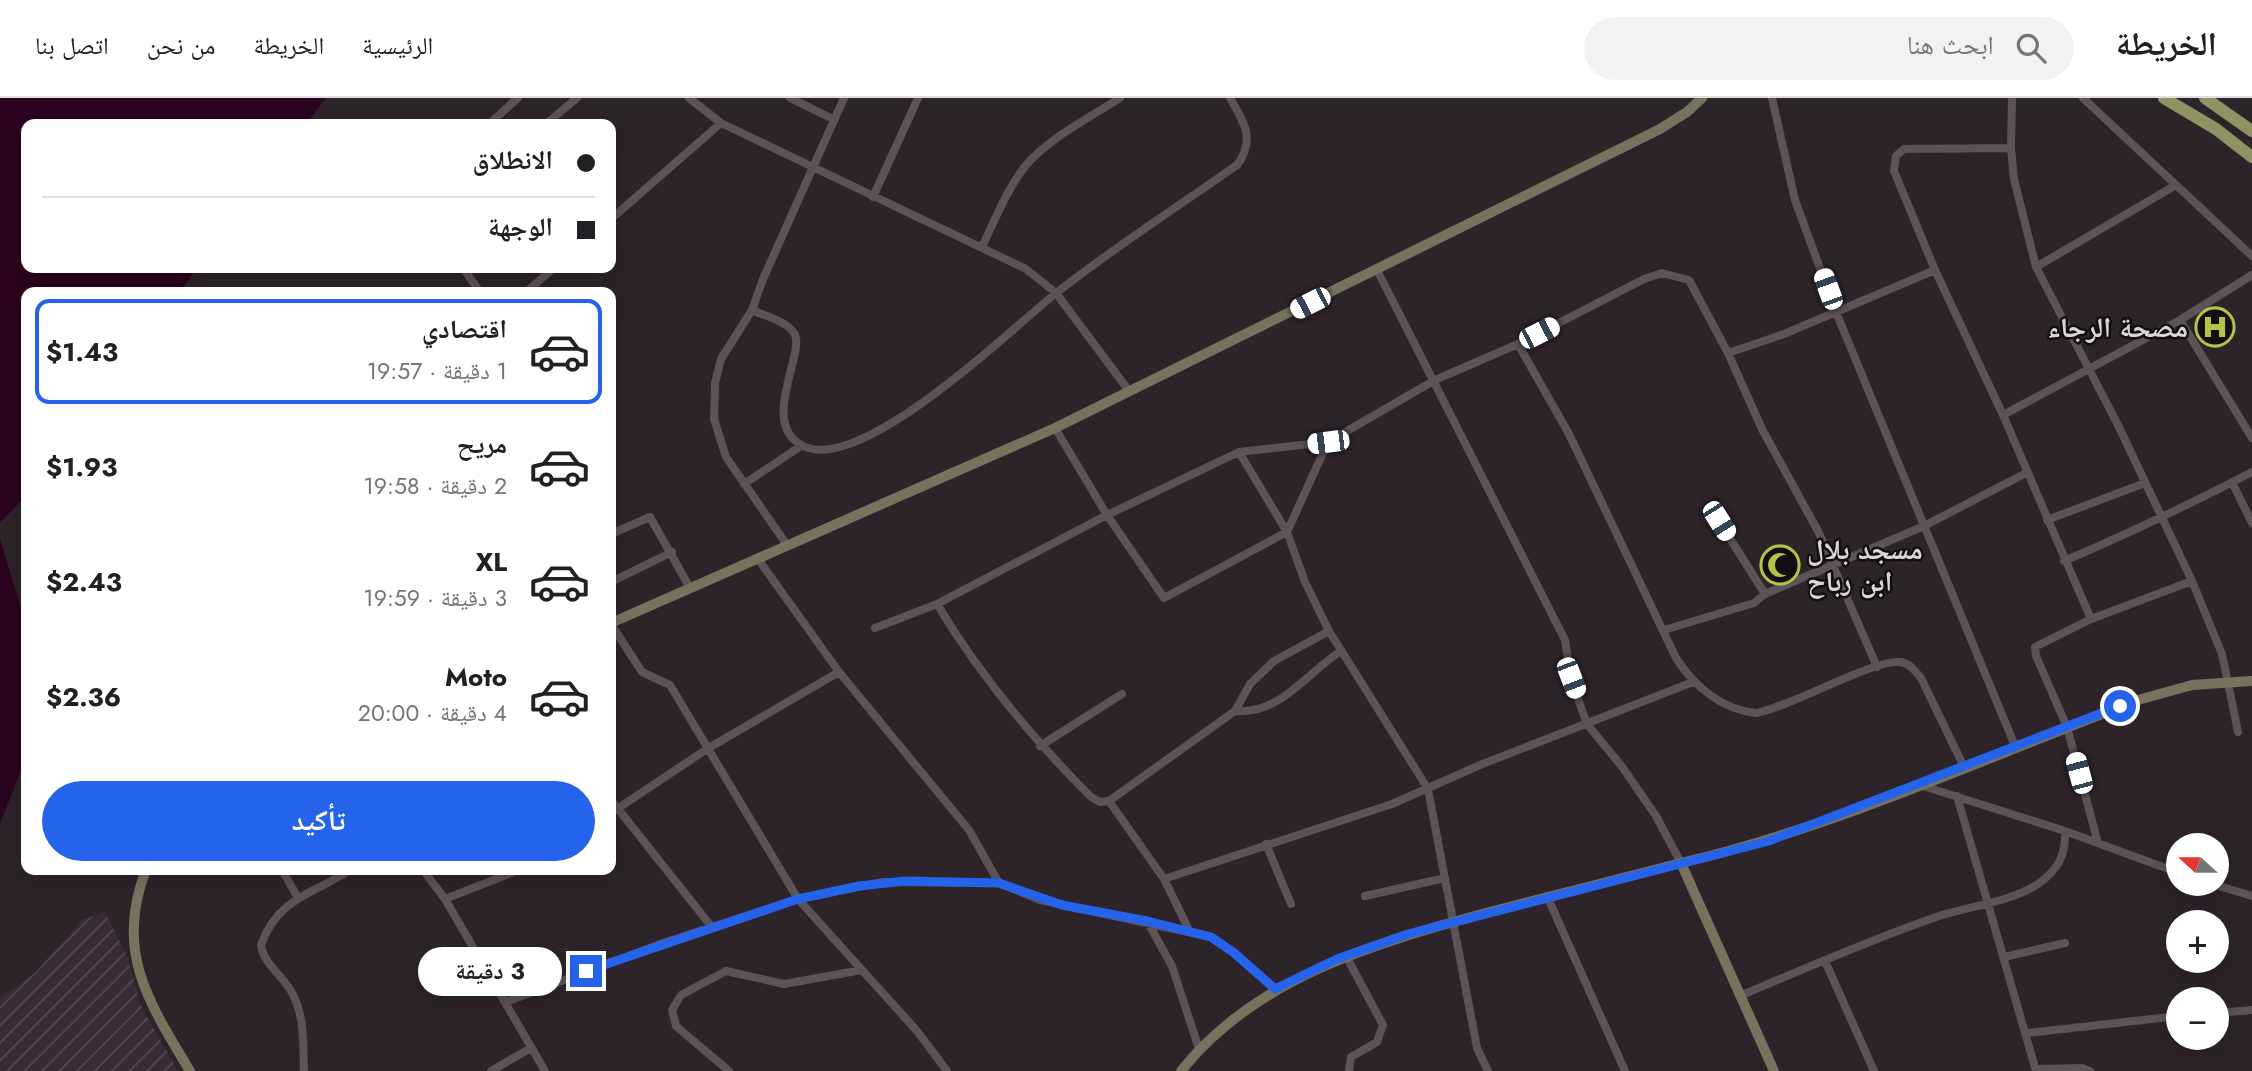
<!DOCTYPE html>
<html lang="ar">
<meta charset="utf-8">
<style>
:root{--surface:#fff;--page:#f2f2f2;--text:#202124;--muted:#757577;--line:#e0e0e0;--accent:#2563eb}
body{margin:0;font-family:Jost,"Noto Naskh Arabic",sans-serif;background:var(--page);color:var(--text);direction:rtl;height:100vh;display:flex;flex-direction:column;font-size:26px;white-space:nowrap}
*{box-sizing:border-box;margin:0}
p{font-size:23px;color:var(--muted)}
.icon{flex:none;width:38px;height:38px;fill:none;stroke:currentColor;stroke-width:2;stroke-linecap:round;stroke-linejoin:round}
.map{position:relative;flex:1;overflow:hidden;direction:ltr}
.details{position:absolute;left:21px;top:189px;width:595px;height:588px;display:flex;flex-direction:column;background:var(--surface);border-radius:14px;box-shadow:0 4px 18px #0003;direction:rtl}
.details>*{flex:none}
.top-card{position:absolute;left:21px;top:21px;width:595px;height:154px;border-radius:14px;box-shadow:0 4px 18px #0003;direction:rtl;display:grid;align-content:center;height:154px;padding:0 21px;background:var(--surface)}
.needle{width:46px;rotate:291deg}
.controls{position:absolute;left:2166px;top:735px;display:grid;gap:14px}
.controls a{display:grid;place-items:center;width:63px;height:63px;border-radius:50%;background:var(--surface);box-shadow:0 4px 18px #0003;font-size:35px}
.end{position:absolute;width:32px;height:32px;margin:-16px;border:9px solid #2563eb;background:#fff;box-shadow:0 0 0 4px #fff}
.from{border-radius:50%}
.bubble{position:absolute;height:49px;border-radius:24px;background:var(--surface);box-shadow:0 4px 18px #0003;font-size:23px;font-weight:700;line-height:49px;text-align:center;direction:rtl}
.car{position:absolute;width:21px;height:42px;margin:-21px -10px;border-radius:9px;box-shadow:0 0 5px 2px #0007;background:linear-gradient(#fff 24%,#345 0 40%,#fff 0 76%,#345 0 86%,#fff 0)}
.top-card b{display:flex;align-items:center;gap:24px;height:66px;font-size:26px}
.top-card b+b{border-top:2px solid var(--line)}
.top-card i{width:18px;height:18px;background:var(--text)}
ul{padding:12px 0 0;list-style:none}
li{display:flex;align-items:center;gap:21px;height:105px;margin:0 14px 10px;padding:0 7px;border:4px solid transparent;border-radius:14px}
li div{flex:1}
li b{display:block;font-size:26px}
li em{font-style:normal;font-weight:700}
li.on{border-color:var(--accent)}
li>.icon{width:63px;height:63px;stroke-width:1.5}
.button{display:flex;gap:14px;margin-top:auto;padding:14px 21px}
.button a{flex:1;height:80px;border-radius:42px;background:var(--accent);color:#fff;font-size:28px;font-weight:700;line-height:80px;text-align:center}
header{display:flex;align-items:center;gap:42px;box-sizing:border-box;height:98px;padding:0 35px;background:var(--surface);border-bottom:2px solid var(--line)}
header strong{font-size:33px}
nav{display:flex;gap:38px;margin-inline-start:auto;font-size:24px}
.search{width:490px;height:63px;background:var(--page);display:flex;align-items:center;gap:18px;box-sizing:border-box;padding:0 24px;border-radius:38px;color:var(--muted);font-size:26px}
.map>svg:first-child{display:block}
.industrial{fill:url(#industrial-furrows)}
.water{fill:#2b0321}
.lines{fill:none;stroke-linecap:round;stroke-linejoin:round}
.street{stroke:#5c5258;stroke-width:8}
.secondary{stroke:#76725e;stroke-width:10}
.primary{stroke:#909263;stroke-width:12}
.route{stroke:#2563eb;stroke-width:9}
.labels{text-anchor:middle;stroke-width:5;stroke-linejoin:round;paint-order:stroke}
.poi-label{font-size:28px;font-weight:bold;fill:#dbd5d9;stroke:#130f11;text-anchor:end}
</style>
<header>
<strong>الخريطة</strong>
<div class="search"><svg class="icon" aria-label="search" viewBox="0 0 24 24"><circle cx="10" cy="10" r="6"/><path d="M15 15l6 6"/></svg>ابحث هنا</div>
<nav><a>الرئيسية</a><a>الخريطة</a><a>من نحن</a><a>اتصل بنا</a></nav>
</header>
<div class="map">
<svg width="2252" height="973" viewBox="0 0 2252 973">
<defs>
<pattern id="industrial-furrows" width="10" height="10" patternUnits="userSpaceOnUse" patternTransform="scale(1.75)"><rect width="10" height="10" fill="#392a34"/><path d="M-1 1l2-2M0 10L10 0M9 11l2-2" fill="none" stroke="#554851"/></pattern>
</defs>
<rect width="100%" height="100%" fill="#2d242a"/>
<path class="industrial" d="M105 814 127 858 141 908 178 973H0V901L35 875 82 822Z"/>
<path class="water" d="M0 0H326L306 26H26V170H197L180 194H26V398L0 424Z
M0 441 26 526V660L0 726Z"/>
<g class="lines">
<path class="street" d="M689 0 721 25 1026 171 1056 195 1129 293
M790 0 833 21
M1772 0 1795 102 1836 214 2015 648
M2012 0 2011 50 2014 81 2036 169 2118 327 2192 483 2222 556 2238 634
M2083 0 2252 158
M489 26 518 0
M546 26 577 0
M2011 50 1904 51 1896 58 1894 73 1935 172 2003 317 2091 521
M873 99 918 0
M611 121 721 25
M982 149C995 122 1007 91 1026 67 1051 39 1089 20 1120 0
M2036 169 2176 87
M463 170 480 194
M1377 172 1565 542 1571 581 1587 626 1623 670 1656 718 1681 765
M526 194 554 170
M752 212C765 218 786 223 794 235 807 253 758 326 803 348 861 377 1010 232 1055 196 1113 150 1176 110 1237 67 1256 42 1244 24 1230 0
M2180 222 2252 340
M1518 246 1644 181 1662 175 1689 182 1728 255 1762 331 1819 435 1877 569
M1728 255 1784 236 1935 172
M2003 317 2180 222 2252 177
M1055 330 1107 417 1164 500 1287 434 1328 344
M2232 384 2252 425
M744 386 801 348
M2047 422 2145 385
M1719 423 1765 496
M611 436 650 419 690 490
M787 447 726 359 714 321 715 285 721 261 752 212 763 181 844 0
M758 461 839 574 969 732 999 785 1040 802 1211 839 1233 854 1275 891
M2064 463C2128 436 2190 406 2252 374
M611 484 672 454
M937 506C980 578 1031 639 1091 699L1100 704 1109 703 1235 613 1250 586 1274 563 1329 533
M611 526 642 574 670 587 798 801 917 933 947 973
M875 530 937 506 1107 417 1239 354
M1664 532 1754 505 1765 496 1924 428 2028 374
M1235 613C1280 617 1305 576 1341 553
M1040 648 1122 596
M1923 688 2065 733 2179 775
M1957 698 2036 973
M611 702 711 828
M1109 703 1164 781
M611 715 707 651 839 574
M2098 745 2067 629 2036 558 2035 549 2091 521 2192 483
M1266 746 1291 806
M282 772 297 798
M423 772 445 801 545 973
M2212 786 2252 798
M1365 798 1445 780
M1547 798 1625 973
M445 801 519 772
M1147 823 1172 868 1199 951
M1190 834 1164 781 1392 706 1480 667 1693 584
M1346 858 1383 927 1377 944 1351 959 1349 973
M2004 859 2065 845
M1825 863 1874 973
M1742 897C1806 870 1870 842 1936 819 1968 808 2009 805 2038 786 2058 772 2066 757 2065 733
M506 904 663 845 798 801 883 784 999 785
M2217 915 2252 912
M2027 935 2179 918
M2036 971 2082 970 2090 973
M304 973C303 946 305 917 291 893 282 877 263 865 261 847 278 799 314 796 350 772
M491 973 531 950
M729 973 676 928 672 912 681 897 726 873 784 886 862 872
M1488 973 1477 950 1428 691 1329 533 1305 484 1287 434 1239 354 1328 344 1435 282 1518 246 1569 336 1676 560C1694 588 1722 612 1756 615 1791 609 1874 561 1900 564 1910 565 1915 573 1921 580L1964 669"/>
<path class="secondary" d="M611 525 1055 330 1660 31 1687 14 1702 0
M1681 765C1839 728 1987 659 2138 602L2192 587 2252 583
M146 772C114 853 149 905 190 973
M1181 973C1256 879 1375 845 1486 815 1551 798 1616 782 1681 765L1774 973"/>
<path class="primary" d="M2164 0 2216 31 2252 59
M2205 0 2252 33"/>
</g>
<g class="lines">
<path class="route" d="M586 873 798 801 859 788 905 783 999 785 1062 807 1147 823 1211 839 1233 854 1275 891 1337 861 1408 836 1769 743 2120 608"/>
</g>
<defs>
<g id="hospital-ring" transform="scale(2.0125)"><circle r="9.5" fill="#130f11" stroke="#b5c24a" stroke-width="1.5"/><path d="M-5-5h3v3.5h4V-5h3V5h-3V1.5h-4V5h-3Z" fill="#b5c24a"/></g>
<g id="mosque-ring" transform="scale(2.0125)"><circle r="9.5" fill="#130f11" stroke="#b5c24a" stroke-width="1.5"/><path d="M3.5-4.9A6 6 0 1 0 3.5 4.9A5 5 0 1 1 3.5-4.9Z" fill="#b5c24a"/></g>
</defs>
<g fill-rule="evenodd">
<use href="#hospital-ring" x="2215" y="229"/>
<use href="#mosque-ring" x="1780" y="467"/>
</g>
<g class="labels">
<g class="poi-label">
<text x="2188" y="239">مصحة الرجاء</text>
<text x="1807" y="461" text-anchor="start">مسجد بلال<tspan x="1807" dy="32">ابن رباح</tspan></text>
</g>
</g>
</svg>
<div class="controls">
<a><svg class="needle" viewBox="-14 -14 28 28"><path d="M0-13l5 13h-10z" fill="#e53935"/><path d="M0 13l5-13h-10z" fill="#757577"/></svg></a>
<a>+</a>
<a>−</a>
</div>
<i class="end from" style="left:2120px;top:608px"></i>
<i class="end" style="left:586px;top:873px"></i>
<div class="bubble" style="left:418px;top:849px;width:144px">3 دقيقة</div>
<i class="car" style="left:1828px;top:191px;rotate:340deg"></i>
<i class="car" style="left:1310px;top:205px;rotate:243deg"></i>
<i class="car" style="left:1539px;top:235px;rotate:63deg"></i>
<i class="car" style="left:1328px;top:344px;rotate:263deg"></i>
<i class="car" style="left:1719px;top:423px;rotate:148deg"></i>
<i class="car" style="left:1571px;top:580px;rotate:159deg"></i>
<i class="car" style="left:2079px;top:675px;rotate:345deg"></i>
<div class="top-card">
<b><i class="from"></i>الانطلاق</b>
<b><i></i>الوجهة</b>
</div>
<section class="details">
<ul>
<li class="on"><svg class="icon" aria-label="car" viewBox="0 0 24 24"><path d="M5 17H2v-5l4-1 3-4h7l3 4 3 1v5h-3M9 17h6M6 11h13"/><circle cx="7" cy="17" r="2"/><circle cx="17" cy="17" r="2"/></svg><div><b>اقتصادي</b><p>1 دقيقة · 19:57</p></div><em>$1.43</em></li>
<li><svg class="icon" aria-label="car" viewBox="0 0 24 24"><path d="M5 17H2v-5l4-1 3-4h7l3 4 3 1v5h-3M9 17h6M6 11h13"/><circle cx="7" cy="17" r="2"/><circle cx="17" cy="17" r="2"/></svg><div><b>مريح</b><p>2 دقيقة · 19:58</p></div><em>$1.93</em></li>
<li><svg class="icon" aria-label="car" viewBox="0 0 24 24"><path d="M5 17H2v-5l4-1 3-4h7l3 4 3 1v5h-3M9 17h6M6 11h13"/><circle cx="7" cy="17" r="2"/><circle cx="17" cy="17" r="2"/></svg><div><b>XL</b><p>3 دقيقة · 19:59</p></div><em>$2.43</em></li>
<li><svg class="icon" aria-label="car" viewBox="0 0 24 24"><path d="M5 17H2v-5l4-1 3-4h7l3 4 3 1v5h-3M9 17h6M6 11h13"/><circle cx="7" cy="17" r="2"/><circle cx="17" cy="17" r="2"/></svg><div><b>Moto</b><p>4 دقيقة · 20:00</p></div><em>$2.36</em></li>
</ul>
<div class="button"><a>تأكيد</a></div>
</section>
</div>
